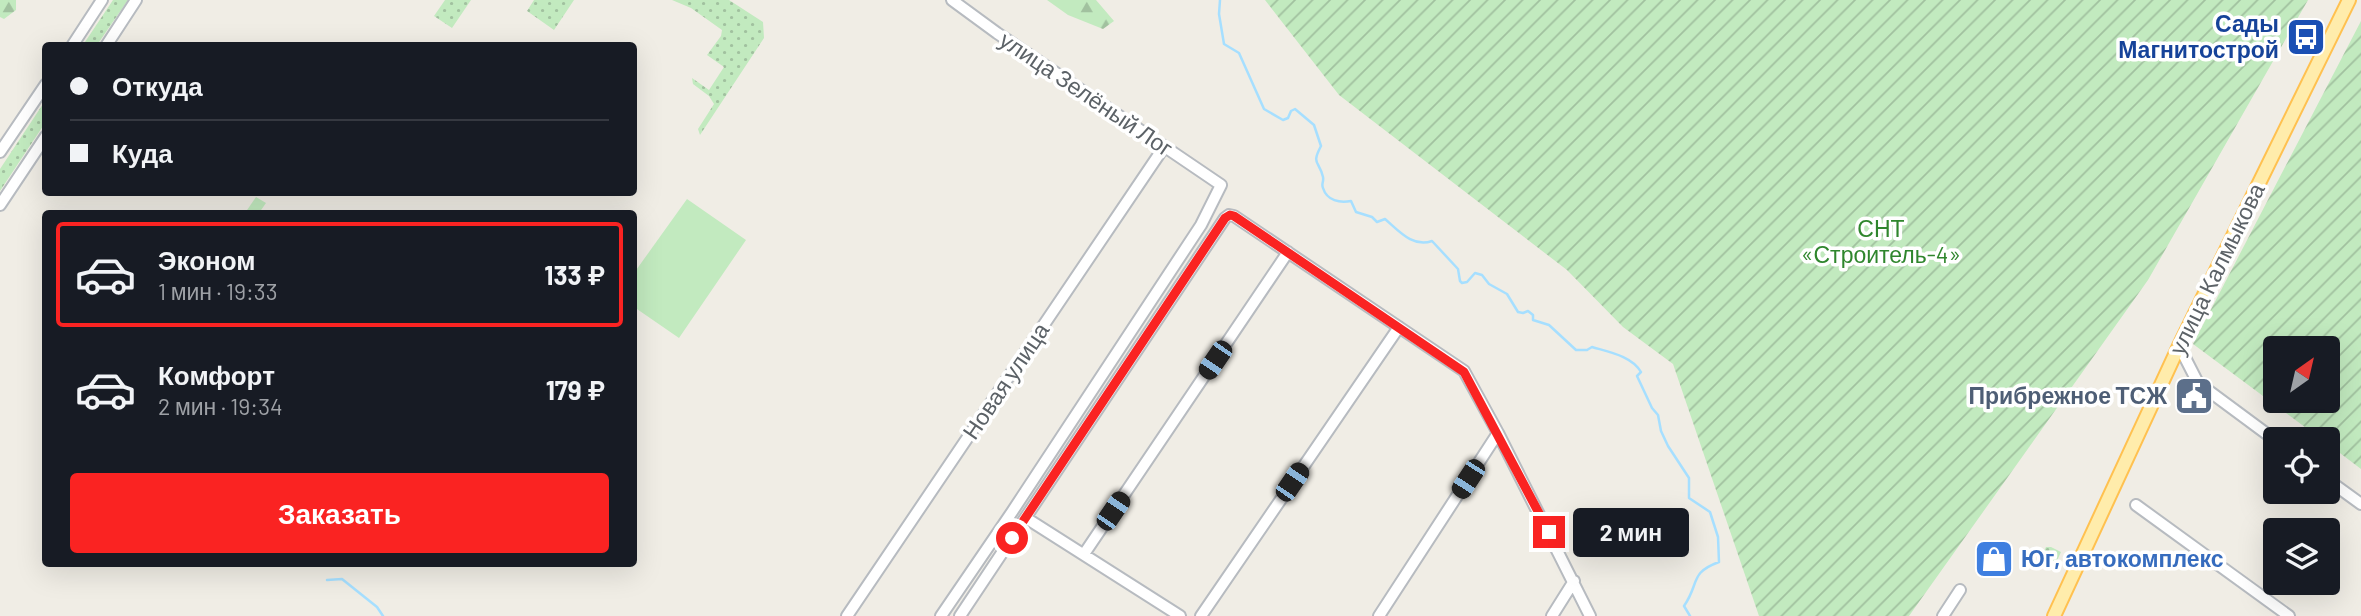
<!DOCTYPE html>
<html lang="ru">
<meta charset="utf-8">
<style>
:root{--surface:#171b24;--page:#242831;--text:#f1f3f6;--muted:#9ea1a6;--line:#363941;--accent:#fa2322}
body{margin:0;font-family:Barlow,sans-serif;background:var(--page);color:var(--text);height:100vh;display:flex;flex-direction:column;font-size:26px;white-space:nowrap}
*{box-sizing:border-box;margin:0}
p{font-size:23px;color:var(--muted)}
.icon{flex:none;width:38px;height:38px;fill:none;stroke:currentColor;stroke-width:2;stroke-linecap:round;stroke-linejoin:round}
.map{position:relative;flex:1;overflow:hidden}
.details{position:absolute;left:42px;top:210px;width:595px;height:357px;display:flex;flex-direction:column;background:var(--surface);border-radius:7px;box-shadow:0 7px 28px #0002}
.details>*{flex:none}
.hud{position:absolute;left:42px;top:42px;width:595px;height:154px;border-radius:7px;box-shadow:0 7px 28px #0002;display:grid;align-content:center;height:154px;padding:0 28px;background:var(--surface)}
.needle{width:46px;rotate:34deg}
.buttons{position:absolute;left:2263px;top:336px;display:grid;gap:14px}
.buttons a{display:grid;place-items:center;width:77px;height:77px;border-radius:7px;background:var(--surface);box-shadow:0 7px 28px #0002;font-size:35px}
.end{position:absolute;width:32px;height:32px;margin:-16px;border:9px solid #fa2322;background:#fff;box-shadow:0 0 0 4px #fff}
.from{border-radius:50%}
.bubble{position:absolute;height:49px;border-radius:7px;background:var(--surface);box-shadow:0 7px 28px #0002;font-size:23px;font-weight:700;line-height:49px;text-align:center}
.car{position:absolute;width:21px;height:42px;margin:-21px -10px;border-radius:9px;box-shadow:0 0 5px 2px #0007;background:linear-gradient(#222 24%,#8ab4d8 0 40%,#222 0 76%,#8ab4d8 0 86%,#222 0)}
.hud b{display:flex;align-items:center;gap:24px;height:66px;font-size:26px}
.hud b+b{border-top:2px solid var(--line)}
.hud i{width:18px;height:18px;background:var(--text)}
ul{padding:12px 0 0;list-style:none}
li{display:flex;align-items:center;gap:21px;height:105px;margin:0 14px 10px;padding:0 14px;border:4px solid transparent;border-radius:7px}
li div{flex:1}
li b{display:block;font-size:26px}
li em{font-style:normal;font-weight:700}
li.current{border-color:var(--accent)}
li>.icon{width:63px;height:63px;stroke-width:1.5}
.primary-button{display:flex;gap:14px;margin-top:auto;padding:14px 28px}
.primary-button a{flex:1;height:80px;border-radius:7px;background:var(--accent);color:#fff;font-size:28px;font-weight:700;line-height:80px;text-align:center}
.map>svg:first-child{display:block}
.grass{fill:url(#grass-dots)}
.forest{fill:url(#forest-firs)}
.garden{fill:url(#garden-furrows);fill-rule:evenodd}
.pitch{fill:#c2eabf}
.lines{fill:none;stroke-linecap:round;stroke-linejoin:round}
.stream{stroke:#a6dfff;stroke-width:2.5}
.minor-casing{stroke:#b7bbc0;stroke-width:14}
.major-casing{stroke:#ffc150;stroke-width:16}
.minor{stroke:#fff;stroke-width:10}
.major{stroke:#ffecab;stroke-width:12}
.route{stroke:#fa2322;stroke-width:9}
.labels{text-anchor:middle;stroke-width:7;stroke-linejoin:round;paint-order:stroke}
.transit-label{font-size:23px;font-weight:bold;fill:#164399;stroke:#fff;text-anchor:end}
.street-label{font-size:23px;fill:#5c6267;stroke:#fff}
.park-label{font-size:23px;fill:#2f862d;stroke:#fff}
.service-label{font-size:23px;font-weight:bold;fill:#4e5e75;stroke:#fff;text-anchor:end}
.shop-label{font-size:23px;font-weight:bold;fill:#366cbe;stroke:#fff;text-anchor:start}
</style>
<div class="map">
<svg width="2361" height="616" viewBox="0 0 2361 616">
<defs>
<pattern id="grass-dots" width="8" height="8" patternUnits="userSpaceOnUse" patternTransform="scale(1.75)"><rect width="8" height="8" fill="#c2eabf"/><path d="M2 2h.1M6 6h.1" fill="none" stroke="#a1c19f" stroke-width="1.8" stroke-linecap="round"/></pattern>
<pattern id="forest-firs" width="22" height="20" patternUnits="userSpaceOnUse" patternTransform="scale(1.75)"><rect width="22" height="20" fill="#c2eabf"/><path d="M5 1l3.5 6h-7zM16 11l3.5 6h-7z" fill="#a1c19f"/></pattern>
<pattern id="garden-furrows" width="10" height="10" patternUnits="userSpaceOnUse" patternTransform="scale(1.75)"><rect width="10" height="10" fill="#c2eabf"/><path d="M-1 1l2-2M0 10L10 0M9 11l2-2" fill="none" stroke="#a1c19f"/></pattern>
</defs>
<rect width="100%" height="100%" fill="#f0ede5"/>
<path class="grass" d="M113 0H128L97 45H83Z
M445 0H471L452 28 434 16Z
M534 0H574L554 30 527 11Z
M672 0H729L763 22 764 38 700 135 698 129 714 104 709 96 693 84 692 78 709 90 724 67 707 55 721 36 722 30 691 8Z
M45 101V123L0 191V169Z
M2046 547H2051L2061 552 2054 567 2049 568 2040 560Z"/>
<path class="forest" d="M0 0H16V10L4 19 0 17Z
M1047 0H1096L1114 21 1103 29 1068 15Z"/>
<path class="garden" d="M1265 0H2308L2148 280 1909 616H1759L1673 364 1623 327 1567 270 1339 95Z
M2361 21V469L2328 444V439H2321L2193 344ZM2275 348H2328V401H2275Z"/>
<path class="pitch" d="M256 197 266 203 259 213H245Z
M687 199 746 240 679 338 634 307V273Z"/>
<g class="lines">
<path class="stream" d="M1220 0 1219 14 1224 44 1239 53 1264 109 1283 120 1288 118 1291 111 1295 109 1314 125 1321 146C1311 165 1319 160 1323 177 1324 182 1321 184 1323 188 1327 201 1340 203 1351 201L1356 212 1372 217 1377 222 1385 219C1399 231 1413 248 1432 241L1458 269 1460 281 1462 283 1467 282 1475 273 1482 275 1489 284 1507 294 1518 312 1523 313 1528 311 1533 315V320L1549 325 1576 350H1587L1592 347C1609 352 1632 356 1641 372L1637 376 1652 408 1658 415 1661 431 1668 446 1689 478V498L1710 512 1718 537 1719 562C1689 573 1700 583 1684 606L1690 616
M327 580 342 579 377 607 383 616"/>
<g class="minor-casing">
<path id="minor" d="M72 46 102 0
M106 46 136 0
M0 152 46 84
M0 205 46 136
M2179 346 2198 383 2275 440
M2328 480 2361 504
M2136 505 2289 616
M1026 518 1180 616
M1084 554 1288 252
M847 616 1164 147
M941 616 1012 512 1201 225 1221 185 997 33 952 0
M960 616 1225 218 1229 215 1234 216 1464 371 1498 433 1590 616
M1201 616 1399 327
M1379 616 1498 433
M1552 616 1574 581
M1943 616 1960 590"/>
</g>
<g class="major-casing">
<path id="major" d="M2054 616 2179 346 2349 0"/>
</g>
<use href="#minor" class="minor"/>
<use href="#major" class="major"/>
</g>
<g class="lines">
<path class="route" d="M1012 538 1225 218 1230 215 1234 216 1464 372 1549 532"/>
</g>
<defs>
<g id="bus-square" transform="scale(2.0125)"><rect x="-9" y="-9" width="18" height="18" rx="4" fill="#1a4fb4" stroke="#fff"/><path d="M-5-6H5V4H4V6H2V4H-2V6H-4V4H-5ZM-3.5-4V0h7V-4ZM-3.5 1.2v1.5H-2V1.2ZM2 1.2v1.5H3.5V1.2Z" fill="#fff"/></g>
<g id="civic-square" transform="scale(2.0125)"><rect x="-9" y="-9" width="18" height="18" rx="4" fill="#5c6f8a" stroke="#fff"/><path d="M-.6-6.5H3V-4.5H.6V-3L4-1V1h2V6H-6V1h2V-1L-.6-3ZM-1.2 2.5V6h2.4V2.5Z" fill="#fff"/></g>
<g id="shop-square" transform="scale(2.0125)"><rect x="-9" y="-9" width="18" height="18" rx="4" fill="#3f7fe0" stroke="#fff"/><path d="M-5-2.5h2.3a2.7 3.5 0 0 1 5.4 0H5L5.5 6h-11ZM-1.5-2.5h3a1.5 2.3 0 0 0-3 0Z" fill="#fff"/></g>
</defs>
<g fill-rule="evenodd">
<use href="#bus-square" x="2306" y="37"/>
<use href="#civic-square" x="2194" y="396"/>
<use href="#shop-square" x="1994" y="559"/>
</g>
<g class="labels">
<g class="transit-label">
<text x="2279" y="32">Сады<tspan x="2279" dy="26">Магнитострой</tspan></text>
</g>
<g class="street-label">
<text transform="translate(1086 94) rotate(34)" y="8">улица Зелёный Лог</text>
<text transform="translate(2217 269) rotate(-64)" y="8">улица Калмыкова</text>
<text transform="translate(1006 381) rotate(-56)" y="8">Новая улица</text>
</g>
<g class="park-label">
<text x="1881" y="237">СНТ<tspan x="1881" dy="26">«Строитель-4»</tspan></text>
</g>
<g class="service-label">
<text x="2167" y="404">Прибрежное ТСЖ</text>
</g>
<g class="shop-label">
<text x="2021" y="567">Юг, автокомплекс</text>
</g>
</g>
</svg>
<div class="buttons">
<a><svg class="needle" viewBox="-14 -14 28 28"><path d="M0-13l5 13h-10z" fill="#e53935"/><path d="M0 13l5-13h-10z" fill="#9ea1a6"/></svg></a>
<a><svg class="icon" aria-label="locate" viewBox="0 0 24 24"><circle cx="12" cy="12" r="6"/><path d="M12 2v4M12 18v4M2 12h4M18 12h4"/></svg></a>
<a><svg class="icon" aria-label="layers" viewBox="0 0 24 24"><path d="M12 4l9 5-9 5-9-5zM3 14l9 5 9-5"/></svg></a>
</div>
<i class="end from" style="left:1012px;top:538px"></i>
<i class="end" style="left:1549px;top:532px"></i>
<div class="bubble" style="left:1573px;top:508px;width:116px">2 мин</div>
<i class="car" style="left:1215px;top:360px;rotate:214deg"></i>
<i class="car" style="left:1468px;top:479px;rotate:213deg"></i>
<i class="car" style="left:1292px;top:482px;rotate:34deg"></i>
<i class="car" style="left:1113px;top:511px;rotate:34deg"></i>
<div class="hud">
<b><i class="from"></i>Откуда</b>
<b><i></i>Куда</b>
</div>
<section class="details">
<ul>
<li class="current"><svg class="icon" aria-label="car" viewBox="0 0 24 24"><path d="M5 17H2v-5l4-1 3-4h7l3 4 3 1v5h-3M9 17h6M6 11h13"/><circle cx="7" cy="17" r="2"/><circle cx="17" cy="17" r="2"/></svg><div><b>Эконом</b><p>1 мин · 19:33</p></div><em>133 ₽</em></li>
<li><svg class="icon" aria-label="car" viewBox="0 0 24 24"><path d="M5 17H2v-5l4-1 3-4h7l3 4 3 1v5h-3M9 17h6M6 11h13"/><circle cx="7" cy="17" r="2"/><circle cx="17" cy="17" r="2"/></svg><div><b>Комфорт</b><p>2 мин · 19:34</p></div><em>179 ₽</em></li>
</ul>
<div class="primary-button"><a>Заказать</a></div>
</section>
</div>
